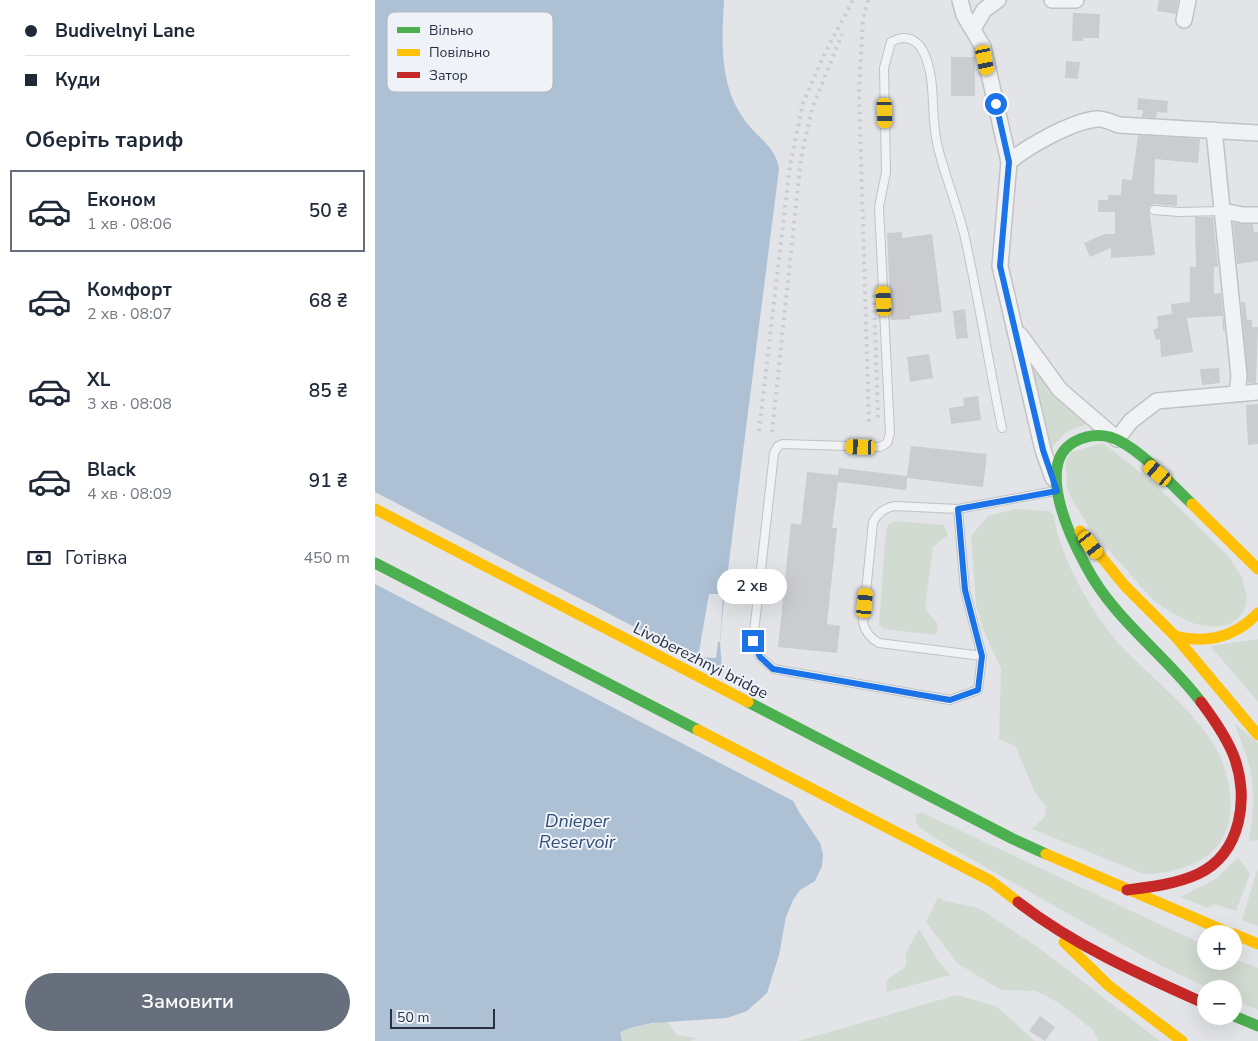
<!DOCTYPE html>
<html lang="uk">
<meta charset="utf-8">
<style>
:root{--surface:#fff;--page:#f6f6f7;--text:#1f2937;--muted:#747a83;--line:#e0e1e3;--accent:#686f7c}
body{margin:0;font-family:"Nunito Sans",sans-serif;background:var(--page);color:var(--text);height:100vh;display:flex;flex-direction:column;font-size:19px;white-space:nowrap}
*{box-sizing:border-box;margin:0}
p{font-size:16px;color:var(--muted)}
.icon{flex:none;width:28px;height:28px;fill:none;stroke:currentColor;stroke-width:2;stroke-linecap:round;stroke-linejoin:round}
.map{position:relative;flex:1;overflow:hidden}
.side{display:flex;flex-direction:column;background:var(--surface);width:375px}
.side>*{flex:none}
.hud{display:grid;align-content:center;height:110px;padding:0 25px;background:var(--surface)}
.controls{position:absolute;left:822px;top:925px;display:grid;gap:10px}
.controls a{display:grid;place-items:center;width:45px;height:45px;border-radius:50%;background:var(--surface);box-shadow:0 5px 20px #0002;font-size:25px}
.scale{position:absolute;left:15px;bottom:12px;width:105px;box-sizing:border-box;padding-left:5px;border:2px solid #273042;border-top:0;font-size:14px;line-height:18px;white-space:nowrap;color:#273042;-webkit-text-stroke:4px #eff2f7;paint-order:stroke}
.end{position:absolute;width:22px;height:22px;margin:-11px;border:6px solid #1a73e8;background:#fff;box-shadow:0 0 0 2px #fff}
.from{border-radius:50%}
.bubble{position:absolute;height:35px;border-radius:18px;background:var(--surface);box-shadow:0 5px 20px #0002;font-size:16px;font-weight:600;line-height:35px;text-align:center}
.car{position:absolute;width:15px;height:30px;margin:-15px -8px;border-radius:6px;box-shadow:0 0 4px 1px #0007;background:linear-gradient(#f5c518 24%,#345 0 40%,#f5c518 0 76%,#345 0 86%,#f5c518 0)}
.hud b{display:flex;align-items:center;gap:18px;height:48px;font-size:19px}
.hud b+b{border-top:1px solid var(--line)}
.hud i{width:12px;height:12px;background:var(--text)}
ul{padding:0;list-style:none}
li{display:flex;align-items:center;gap:15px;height:82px;margin:0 10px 8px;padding:0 15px;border:2px solid transparent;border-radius:0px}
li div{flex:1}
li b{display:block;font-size:19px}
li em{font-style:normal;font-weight:600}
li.current{border-color:var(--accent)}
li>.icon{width:45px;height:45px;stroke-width:1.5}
h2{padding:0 25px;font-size:22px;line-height:60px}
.pay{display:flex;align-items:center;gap:12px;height:55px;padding:0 25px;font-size:19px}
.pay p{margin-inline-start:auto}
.primary-button{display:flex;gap:10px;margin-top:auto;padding:10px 25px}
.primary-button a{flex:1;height:58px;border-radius:30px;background:var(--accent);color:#fff;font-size:20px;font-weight:600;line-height:58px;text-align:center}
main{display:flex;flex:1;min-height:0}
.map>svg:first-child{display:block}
.green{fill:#d2dbd2}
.water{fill:#aec0d4}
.pier{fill:#e2e4e7}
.building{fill:#cacccf}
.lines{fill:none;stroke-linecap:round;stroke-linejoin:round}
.lane-casing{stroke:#c0c2c5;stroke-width:10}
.street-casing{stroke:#c0c2c5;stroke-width:18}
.lane{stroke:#f1f2f4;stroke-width:8}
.street{stroke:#f1f2f4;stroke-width:15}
.fast{stroke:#4caf50;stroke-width:11}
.slow{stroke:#ffc107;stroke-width:11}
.jam{stroke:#c62828;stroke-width:11}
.rail{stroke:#cacccf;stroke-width:4;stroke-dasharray:2.5 5;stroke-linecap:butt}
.route{stroke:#1a73e8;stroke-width:6}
.labels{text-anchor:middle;stroke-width:4;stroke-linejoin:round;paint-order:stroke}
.street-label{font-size:16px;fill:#273042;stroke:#eff2f7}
.water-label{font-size:18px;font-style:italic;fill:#2e4d79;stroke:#eff2f7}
.key{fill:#eff2f7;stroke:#b3b8c1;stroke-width:1}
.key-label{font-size:14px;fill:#273042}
</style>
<main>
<section class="side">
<div class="hud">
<b><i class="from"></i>Budivelnyi Lane</b>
<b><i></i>Куди</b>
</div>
<h2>Оберіть тариф</h2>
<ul>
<li class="current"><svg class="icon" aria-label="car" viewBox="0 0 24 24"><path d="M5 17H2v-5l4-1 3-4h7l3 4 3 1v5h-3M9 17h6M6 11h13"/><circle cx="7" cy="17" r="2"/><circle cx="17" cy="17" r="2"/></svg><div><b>Економ</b><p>1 хв · 08:06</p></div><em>50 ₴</em></li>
<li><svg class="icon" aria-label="car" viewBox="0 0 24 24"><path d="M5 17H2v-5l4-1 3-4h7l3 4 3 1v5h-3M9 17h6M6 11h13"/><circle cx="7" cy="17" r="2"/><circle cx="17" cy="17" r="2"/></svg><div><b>Комфорт</b><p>2 хв · 08:07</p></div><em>68 ₴</em></li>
<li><svg class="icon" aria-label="car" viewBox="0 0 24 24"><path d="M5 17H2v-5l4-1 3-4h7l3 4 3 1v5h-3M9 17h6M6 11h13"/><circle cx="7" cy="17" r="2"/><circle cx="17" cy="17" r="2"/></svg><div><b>XL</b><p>3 хв · 08:08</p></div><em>85 ₴</em></li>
<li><svg class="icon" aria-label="car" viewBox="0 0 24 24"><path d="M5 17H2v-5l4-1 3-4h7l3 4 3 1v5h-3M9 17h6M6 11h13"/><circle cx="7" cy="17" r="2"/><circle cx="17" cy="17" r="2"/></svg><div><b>Black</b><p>4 хв · 08:09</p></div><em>91 ₴</em></li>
</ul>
<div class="pay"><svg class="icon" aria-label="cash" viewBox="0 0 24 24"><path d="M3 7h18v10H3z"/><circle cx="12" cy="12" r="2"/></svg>Готівка<p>450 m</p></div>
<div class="primary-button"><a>Замовити</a></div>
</section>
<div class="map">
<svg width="883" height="1041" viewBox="0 0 883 1041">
<rect width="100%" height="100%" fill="#e2e4e7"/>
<path class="green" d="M653 363H657L713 423 690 433 675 450Z
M728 443 780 484 854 557 867 577 872 598 869 611 862 619 853 625 841 627 820 624 797 613 777 599 716 530 700 505 692 488 691 462 696 452Z
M640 509 674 511 679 515C683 555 719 617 747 647 776 677 810 703 834 737 853 764 865 811 846 841 831 865 795 874 769 874L657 829 669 818 671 807 660 792 640 746 624 739 626 669 608 629 601 605 596 536 613 516Z
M520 521 569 525 573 535 558 547 550 609 563 624 561 635 509 629 504 624 511 531 514 524Z
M883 639V702L835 646Z
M859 723 883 743V840L875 841 874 839C883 788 878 771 859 723Z
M548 813 831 946V961H859V959L883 968V1010L859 999V989H836L788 967 573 846 545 828 541 822V814Z
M863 857 875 874 861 911 839 904 833 908 805 897 841 879Z
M883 867V926L867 920Z
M563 897 569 901 604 908 664 948 785 1041H723L719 1031 684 1003 661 991 626 990 582 963 551 922Z
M544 929 562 959 575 975 512 992 511 981 531 966V953Z
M582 995 621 1006 660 1041H423Z
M291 1021 302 1035 322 1038 315 1041H247L244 1036 246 1030Z"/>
<path class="water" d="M0 0H349C347 39 344 82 367 116 378 135 401 145 404 169L348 609 345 642 347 672 356 698 405 775 424 812 445 843 448 854 447 866 440 881 425 890 418 900 411 917 404 955 392 993 372 1011 352 1018 277 1023 255 1028 245 1032 247 1041H0Z"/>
<path class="pier" d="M0 492 350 674 358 697 407 774 422 803 0 584Z
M334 594H348L345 642H343L341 658 323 657Z"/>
<path class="building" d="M784 0H803L801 14 782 11Z
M698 13 725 14 724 38H708V41H697Z
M576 57H600V96H576Z
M691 61 705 62 703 79 690 78Z
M763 98 793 101 792 113 782 112 781 118 767 117 768 110H762Z
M763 135 825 139 823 163 780 159 779 194 802 195V206L779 204 774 207 780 255 736 258V248L715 257 709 243 729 234H740V212H723V200H733V195H746L747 179 757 180Z
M820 217H838L843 267H839V294L846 293 850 331H848L847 316 812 318 818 352 786 357 785 339 781 340 778 330 783 328 782 316 797 314 796 304 815 302V267H821Z
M858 223 878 224 879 232H883V261L862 264Z
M527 232V238L557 234 567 312 535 316V319L516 320 512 233Z
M866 302H870L872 320H877V327H883L881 383H873Z
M590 309 593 338 581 339 578 311Z
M554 354 558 378 535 382 532 357Z
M844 368 845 383 827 385 825 369Z
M603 396 606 420 576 424 574 408 589 406 588 398Z
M883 404V444L873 445 871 405Z
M536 446 612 454 608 487 532 478 531 490 463 482 457 528H462L452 624 465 626 462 653 403 647 416 523 426 525 432 472 463 475 464 468 532 476Z
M665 1016 680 1027 670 1041 654 1031Z"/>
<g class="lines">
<g class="lane-casing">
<path id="lane" d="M779 210 804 212 847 211
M519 506 583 509 590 590 607 656 504 643C495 638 490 632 488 622L498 522C503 513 508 509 519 506Z
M583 509 680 491
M607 656 603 690 575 700 399 669 385 657 378 641 399 453 403 446 408 444 505 447 512 443 515 433 504 207 511 172 509 68 516 42C529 34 542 38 549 53 562 82 555 113 562 143 569 175 583 206 590 238 604 301 614 365 627 428"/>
</g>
<g class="street-casing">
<path id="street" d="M585 0 589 15 608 47 634 162 625 266 668 450 678 478
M677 0H701
M809 20 813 0
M598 29 609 10 623 0
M839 130 864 376 862 394
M634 162C653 146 696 122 721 119 728 118 738 123 744 125L883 133
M847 211 868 215H883
M645 335 685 390 742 439 756 421 782 401 883 392"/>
</g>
<use href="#lane" class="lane"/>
<use href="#street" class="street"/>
<path class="fast" d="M817 504C795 484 764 446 735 437 723 434 710 436 699 442 660 464 695 537 711 566 739 620 790 654 826 702
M0 563 323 730
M373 702 638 839 671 854
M859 1016 883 1026"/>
<path class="slow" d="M817 504 883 569
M0 509 373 702
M705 531 750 586 800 636 883 735
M800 636C832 644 860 637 883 613
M323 730 616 881 643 902
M671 854 857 934
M859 934 883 944
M689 942 734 986 807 1041"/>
<path class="jam" d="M752 890C776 887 801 884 823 874 867 853 875 796 858 754 850 735 838 718 826 702
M643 902C700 946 766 975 831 1004"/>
<path class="rail" d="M493 0 488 19 484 92 494 424
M499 295 503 420
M384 431 415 165 428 103 450 53 478 0
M397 432 426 158 437 109 467 34"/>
</g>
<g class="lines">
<path class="route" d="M378 641 385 657 398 669 575 700 603 690 607 656 590 590 583 509 682 491 668 450 625 266 634 162 621 104"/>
</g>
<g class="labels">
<g class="street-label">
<text transform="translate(326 660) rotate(27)" y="6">Livoberezhnyi bridge</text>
</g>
<g class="water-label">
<text x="202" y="827">Dnieper<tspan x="202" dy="21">Reservoir</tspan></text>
</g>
</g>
<rect x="12" y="12" width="166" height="80" rx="8" class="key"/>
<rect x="22" y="27" width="23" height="6" fill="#4caf50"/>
<rect x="22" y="49" width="23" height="7" fill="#ffc107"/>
<rect x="22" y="72" width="23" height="6" fill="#c62828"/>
<g class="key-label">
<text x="54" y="35">Вільно</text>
<text x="54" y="57">Повільно</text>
<text x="54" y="80">Затор</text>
</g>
</svg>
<div class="controls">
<a>+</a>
<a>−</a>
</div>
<div class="scale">50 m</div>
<i class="end from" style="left:621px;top:104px"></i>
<i class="end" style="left:378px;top:641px"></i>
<div class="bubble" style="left:342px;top:569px;width:70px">2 хв</div>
<i class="car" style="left:610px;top:60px;rotate:168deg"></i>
<i class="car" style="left:510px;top:113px;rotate:178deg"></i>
<i class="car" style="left:509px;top:301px;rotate:357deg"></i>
<i class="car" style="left:486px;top:447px;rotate:272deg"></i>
<i class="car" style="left:783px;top:473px;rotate:310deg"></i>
<i class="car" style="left:716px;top:545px;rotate:143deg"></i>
<i class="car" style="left:490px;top:603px;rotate:5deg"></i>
</div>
</main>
